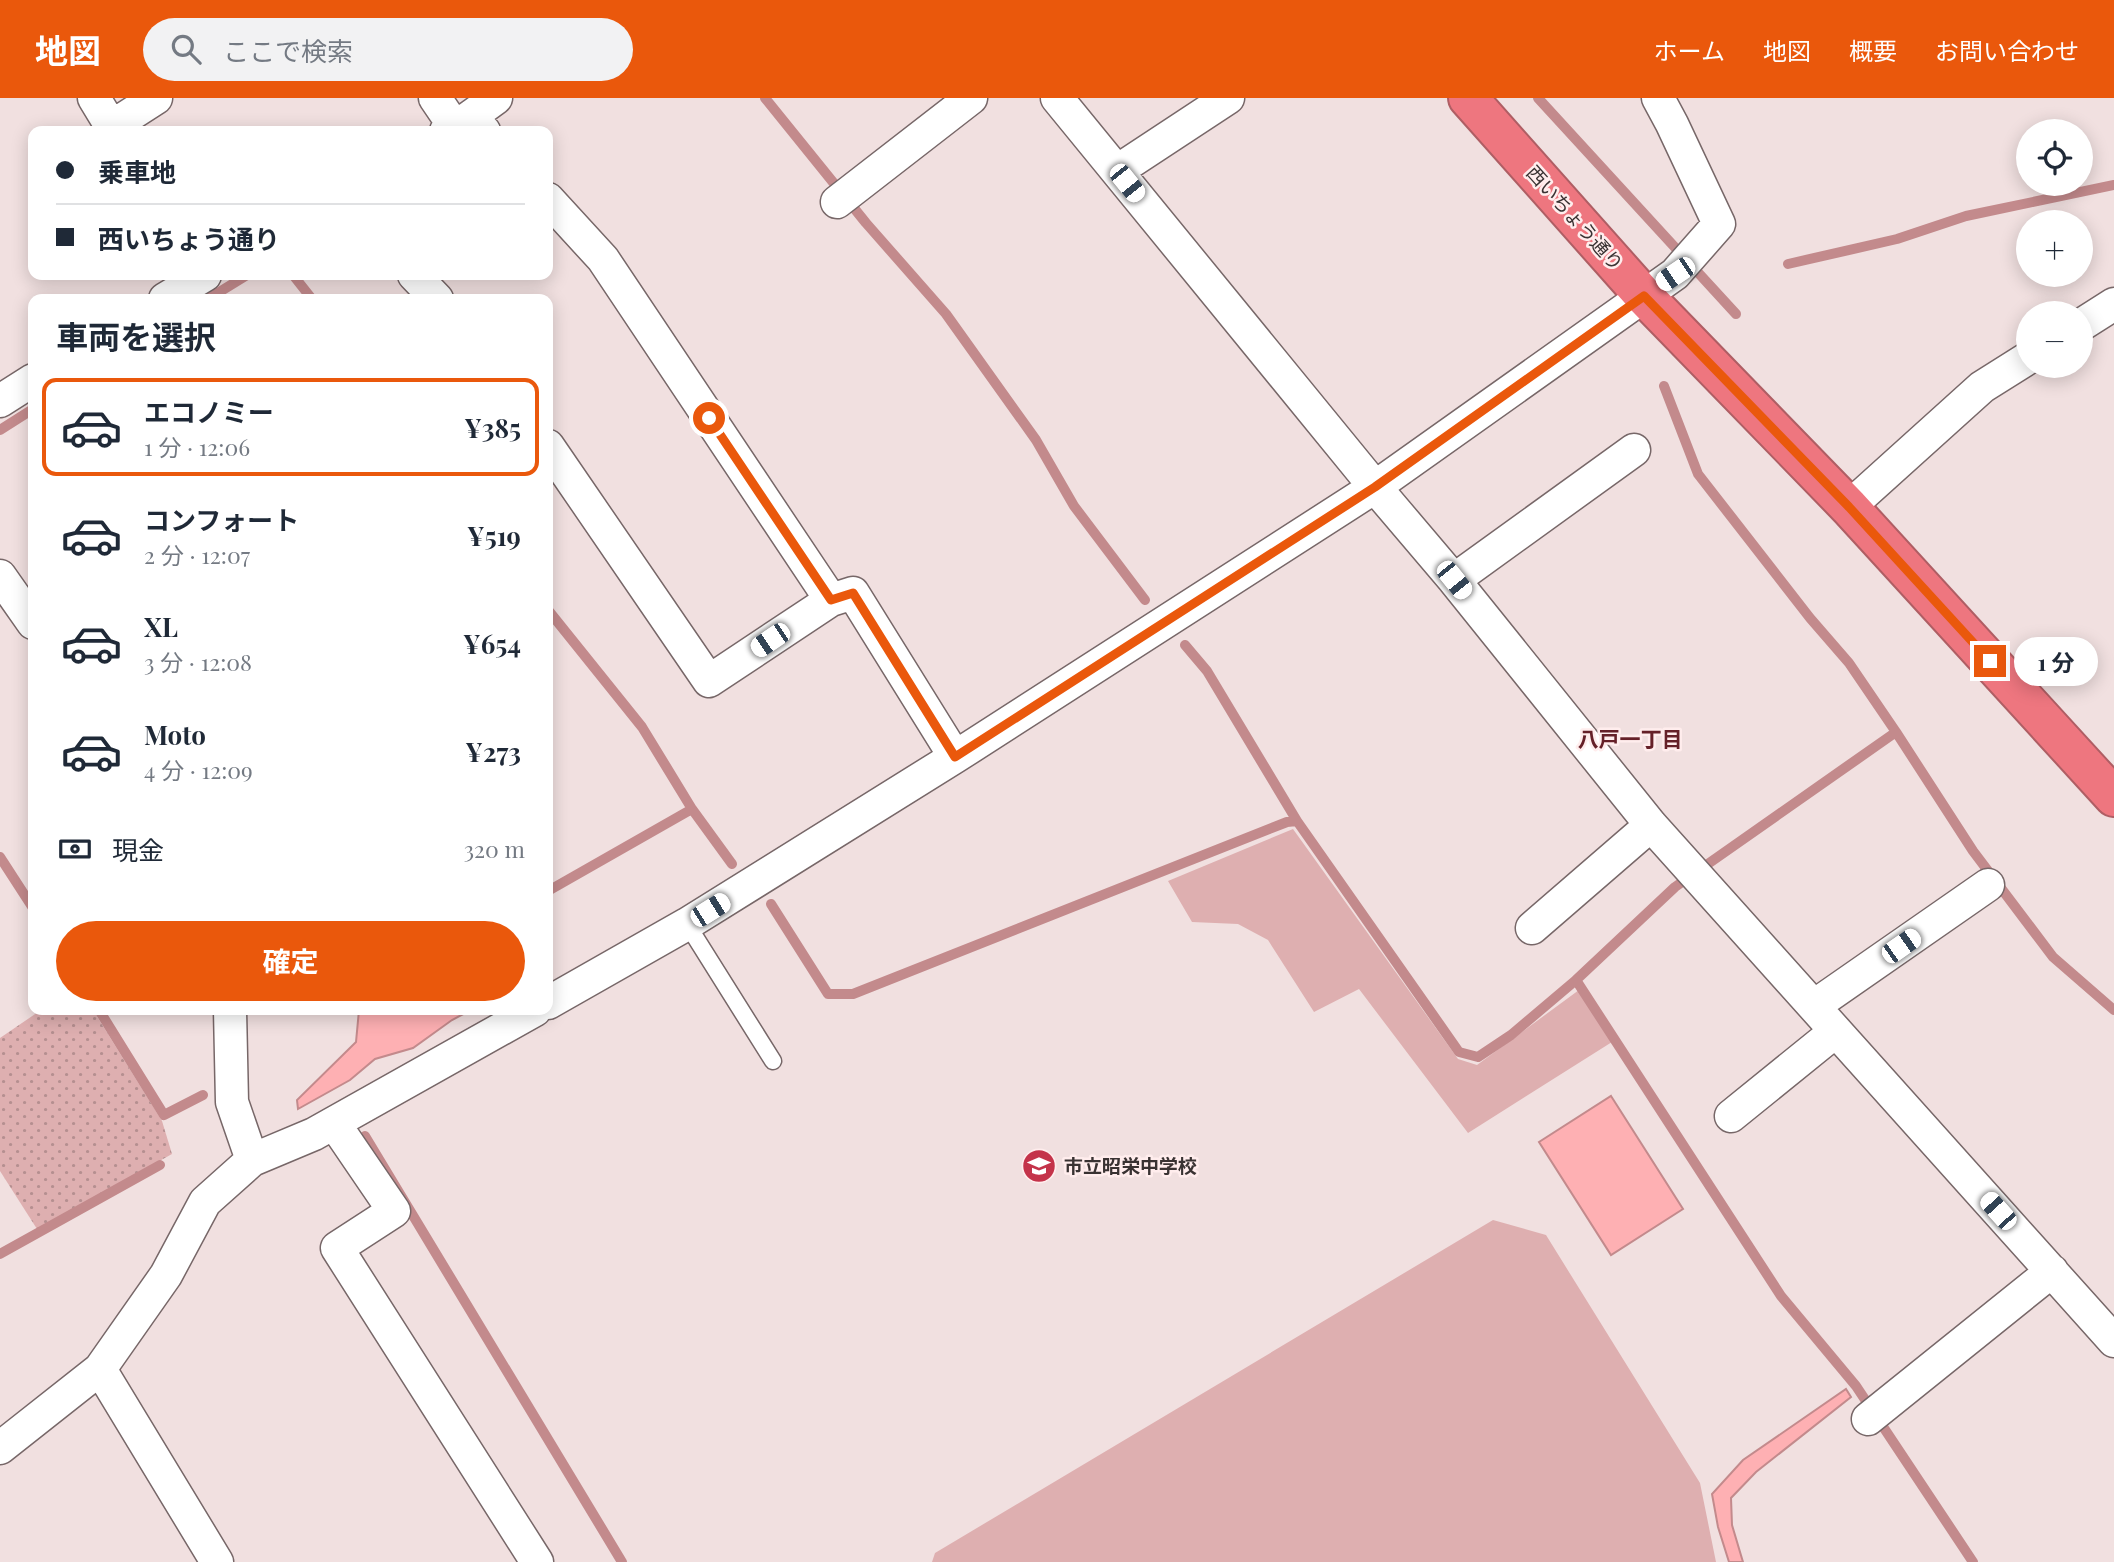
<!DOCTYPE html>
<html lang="ja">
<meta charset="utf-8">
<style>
:root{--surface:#fff;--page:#f2f2f3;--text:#1f2937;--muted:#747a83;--line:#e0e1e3;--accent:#ea580c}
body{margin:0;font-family:"Playfair Display","Noto Sans JP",serif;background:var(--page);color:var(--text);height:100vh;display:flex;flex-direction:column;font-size:26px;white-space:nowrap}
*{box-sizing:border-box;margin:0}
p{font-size:23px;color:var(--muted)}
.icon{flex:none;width:38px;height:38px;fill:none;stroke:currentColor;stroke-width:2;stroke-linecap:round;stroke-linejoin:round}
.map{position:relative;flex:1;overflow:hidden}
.drawer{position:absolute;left:28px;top:196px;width:525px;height:721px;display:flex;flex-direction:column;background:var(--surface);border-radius:14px;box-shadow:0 4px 18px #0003}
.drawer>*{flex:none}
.banner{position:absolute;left:28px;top:28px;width:525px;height:154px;border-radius:14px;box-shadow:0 4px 18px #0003;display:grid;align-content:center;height:154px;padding:0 28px;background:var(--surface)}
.tools{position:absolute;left:2016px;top:21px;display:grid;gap:14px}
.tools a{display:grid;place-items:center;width:77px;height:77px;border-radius:50%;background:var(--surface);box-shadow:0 4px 18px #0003;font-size:35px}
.end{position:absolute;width:32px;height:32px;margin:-16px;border:9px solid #ea580c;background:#fff;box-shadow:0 0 0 4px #fff}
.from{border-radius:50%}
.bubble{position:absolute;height:49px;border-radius:24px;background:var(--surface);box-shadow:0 4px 18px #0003;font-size:23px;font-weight:700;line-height:49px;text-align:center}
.car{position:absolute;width:21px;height:42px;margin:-21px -10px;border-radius:9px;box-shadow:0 0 5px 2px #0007;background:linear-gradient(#fff 24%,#345 0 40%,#fff 0 76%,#345 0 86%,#fff 0)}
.banner b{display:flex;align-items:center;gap:24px;height:66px;font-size:26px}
.banner b+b{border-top:2px solid var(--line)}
.banner i{width:18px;height:18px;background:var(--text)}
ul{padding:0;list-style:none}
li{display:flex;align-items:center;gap:21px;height:98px;margin:0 14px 10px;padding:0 14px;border:4px solid transparent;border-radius:14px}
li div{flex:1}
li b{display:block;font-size:26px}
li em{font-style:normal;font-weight:700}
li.on{border-color:var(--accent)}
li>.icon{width:63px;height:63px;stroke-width:1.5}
h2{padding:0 28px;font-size:32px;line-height:84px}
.pay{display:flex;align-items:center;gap:18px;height:77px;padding:0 28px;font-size:26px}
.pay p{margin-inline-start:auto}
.cta{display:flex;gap:14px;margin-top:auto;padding:14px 28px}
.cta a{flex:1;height:80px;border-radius:42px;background:var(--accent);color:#fff;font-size:28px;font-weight:700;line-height:80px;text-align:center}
header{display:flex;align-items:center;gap:42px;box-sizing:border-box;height:98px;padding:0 35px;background:var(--accent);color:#fff}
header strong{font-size:33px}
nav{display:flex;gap:38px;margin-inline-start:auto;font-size:24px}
.search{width:490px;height:63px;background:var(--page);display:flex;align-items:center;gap:18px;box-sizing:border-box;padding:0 24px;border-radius:38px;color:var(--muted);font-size:26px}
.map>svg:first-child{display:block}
.green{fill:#deafb0}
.park{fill:url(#park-dots)}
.water{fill:#feb0b3;stroke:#c38a8c;stroke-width:2}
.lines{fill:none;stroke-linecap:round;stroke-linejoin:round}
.stream{stroke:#c38a8c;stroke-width:10}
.lane-casing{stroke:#776768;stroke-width:19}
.street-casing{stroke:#776768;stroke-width:35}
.highway-casing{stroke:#af5e64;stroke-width:42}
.lane{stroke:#fff;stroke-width:16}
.street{stroke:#fff;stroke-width:32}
.highway{stroke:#ee767f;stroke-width:38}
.route{stroke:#ea580c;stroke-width:9}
.labels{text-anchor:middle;stroke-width:5;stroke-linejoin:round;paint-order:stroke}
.street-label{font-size:19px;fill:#393232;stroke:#ffeded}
.poi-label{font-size:19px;font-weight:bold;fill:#393232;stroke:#ffeded;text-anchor:start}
.neighbourhood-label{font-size:21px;font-weight:bold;fill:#652028;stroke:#ffeded}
</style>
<header>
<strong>地図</strong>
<div class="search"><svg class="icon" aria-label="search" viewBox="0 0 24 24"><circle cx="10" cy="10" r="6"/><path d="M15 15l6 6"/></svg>ここで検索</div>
<nav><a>ホーム</a><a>地図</a><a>概要</a><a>お問い合わせ</a></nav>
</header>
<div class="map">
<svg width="2114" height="1464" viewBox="0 0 2114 1464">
<defs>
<pattern id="park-dots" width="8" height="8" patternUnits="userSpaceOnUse" patternTransform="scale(1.75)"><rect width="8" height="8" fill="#deafb0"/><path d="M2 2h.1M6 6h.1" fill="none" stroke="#b58f90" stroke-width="1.8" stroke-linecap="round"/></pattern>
</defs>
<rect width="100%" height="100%" fill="#f1e0e0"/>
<path class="green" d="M1293 731 1458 961 1477 967 1579 892 1612 944 1468 1035 1359 891 1314 914 1268 842 1238 826 1192 824 1168 783Z
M1493 1122 1546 1137 1700 1385 1716 1464H932L935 1455Z"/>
<path class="park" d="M41 912H93L162 1023 172 1056 37 1131 0 1073V940Z"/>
<path class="water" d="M359 912H471L452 922 413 950 375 961 350 982 298 1011 297 1002 356 944Z
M1611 998 1683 1111 1611 1157 1539 1044Z
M1846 1291 1851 1299 1756 1374 1731 1400 1732 1427 1743 1464H1729L1718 1429 1712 1396 1743 1362Z"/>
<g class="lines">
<path class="stream" d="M765 0 866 125 946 216 1036 342 1074 408 1145 502
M1538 0 1736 216
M1788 166 1897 141 1966 118 2114 87
M293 177 312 201
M208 201 247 177
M1664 288 1698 376 1810 520 1849 565 1896 634 1973 753 2053 859 2114 912
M0 332 33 311
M548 512 642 629 692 711 732 766
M1185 547 1207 573 1297 723
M0 759 33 810
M548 793 692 711
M771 806 828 896H853L1287 724 1297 723 1459 954 1478 959 1511 937 1576 882 1781 1198 1856 1288 1973 1464
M1576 882 1675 789 1896 634
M99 912 164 1017 203 997
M365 1038 622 1464
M0 1156 160 1067"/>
<g class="lane-casing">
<path id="lane" d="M687 826 773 963"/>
</g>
<g class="street-casing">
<path id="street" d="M94 0 114 33
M435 0 454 28
M1057 0 1375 389 1454 482 1651 727 2114 1243
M470 19 496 0
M111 29 156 0
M446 33 470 19 484 33
M1117 73 1228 0
M548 101 603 161 831 502 853 495 955 659
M837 104 971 0
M414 177 437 201
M165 201 205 177
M2081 227 2114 206
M0 303 33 282
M548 348 709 583 831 502
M1849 409 1982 289 2028 260
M0 478 33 525
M1454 482 1634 352
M1532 830 1651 727
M548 905 687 826 955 659 1375 389 1675 176 1719 126 1672 26 1658 0
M1814 908 1988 787
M1731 1018 1836 933
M334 1025 394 1113 337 1150 537 1464
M252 1062 314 1036 535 912
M100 1271 217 1464
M1868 1321 2052 1173
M0 1350 100 1271 166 1177 205 1104 252 1062 232 1004 230 912"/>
</g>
<g class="highway-casing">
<path id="highway" d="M1468 0 1644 198 1849 409 2114 699"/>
</g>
<use href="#lane" class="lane"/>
<use href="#street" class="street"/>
<use href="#highway" class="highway"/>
</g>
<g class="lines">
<path class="route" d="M709 320 831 502 853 495 955 659 1375 389 1644 198 1849 409 1990 563"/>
</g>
<defs>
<g id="school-disc" transform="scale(1.75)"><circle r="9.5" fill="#c4334a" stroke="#ffeded"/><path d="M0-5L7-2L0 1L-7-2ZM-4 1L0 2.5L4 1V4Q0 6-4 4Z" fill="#fff"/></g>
</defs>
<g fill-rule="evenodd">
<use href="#school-disc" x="1039" y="1068"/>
</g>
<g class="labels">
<g class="street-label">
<text transform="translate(1575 120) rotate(48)" y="7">西いちょう通り</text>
</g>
<g class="poi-label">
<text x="1064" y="1075">市立昭栄中学校</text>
</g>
<g class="neighbourhood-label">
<text x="1630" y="649">八戸一丁目</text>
</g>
</g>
</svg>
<div class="tools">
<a><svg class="icon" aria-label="locate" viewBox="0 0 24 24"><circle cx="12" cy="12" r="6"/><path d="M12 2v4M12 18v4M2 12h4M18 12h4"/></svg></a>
<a>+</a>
<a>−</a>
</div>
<i class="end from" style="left:709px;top:320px"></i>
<i class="end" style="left:1990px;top:563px"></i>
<div class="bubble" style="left:2014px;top:539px;width:84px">1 分</div>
<i class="car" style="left:1127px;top:85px;rotate:141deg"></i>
<i class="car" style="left:1675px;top:176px;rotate:236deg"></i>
<i class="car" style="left:1454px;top:482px;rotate:141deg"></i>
<i class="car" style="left:770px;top:542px;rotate:236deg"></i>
<i class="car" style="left:710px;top:812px;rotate:58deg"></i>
<i class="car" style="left:1901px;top:848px;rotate:55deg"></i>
<i class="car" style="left:1998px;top:1113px;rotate:318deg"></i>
<div class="banner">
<b><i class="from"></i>乗車地</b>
<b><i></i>西いちょう通り</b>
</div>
<section class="drawer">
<h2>車両を選択</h2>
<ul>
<li class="on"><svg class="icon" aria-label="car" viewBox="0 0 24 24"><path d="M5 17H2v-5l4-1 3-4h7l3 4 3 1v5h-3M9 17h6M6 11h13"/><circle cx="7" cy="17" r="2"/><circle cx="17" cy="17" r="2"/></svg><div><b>エコノミー</b><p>1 分 · 12:06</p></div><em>¥385</em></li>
<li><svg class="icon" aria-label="car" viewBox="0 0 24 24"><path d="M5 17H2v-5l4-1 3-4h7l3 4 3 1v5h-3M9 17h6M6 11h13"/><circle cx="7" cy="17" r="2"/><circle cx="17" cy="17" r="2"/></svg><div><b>コンフォート</b><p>2 分 · 12:07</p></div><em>¥519</em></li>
<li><svg class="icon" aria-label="car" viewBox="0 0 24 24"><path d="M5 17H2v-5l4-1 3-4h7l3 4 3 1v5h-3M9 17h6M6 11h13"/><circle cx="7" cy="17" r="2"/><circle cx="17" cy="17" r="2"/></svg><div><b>XL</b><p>3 分 · 12:08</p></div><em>¥654</em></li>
<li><svg class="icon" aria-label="car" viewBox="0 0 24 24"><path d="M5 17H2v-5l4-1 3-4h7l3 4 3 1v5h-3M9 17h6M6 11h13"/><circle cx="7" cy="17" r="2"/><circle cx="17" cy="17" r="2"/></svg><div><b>Moto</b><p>4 分 · 12:09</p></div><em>¥273</em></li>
</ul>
<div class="pay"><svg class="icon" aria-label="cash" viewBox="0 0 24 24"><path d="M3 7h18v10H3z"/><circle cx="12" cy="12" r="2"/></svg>現金<p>320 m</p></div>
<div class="cta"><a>確定</a></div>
</section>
</div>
